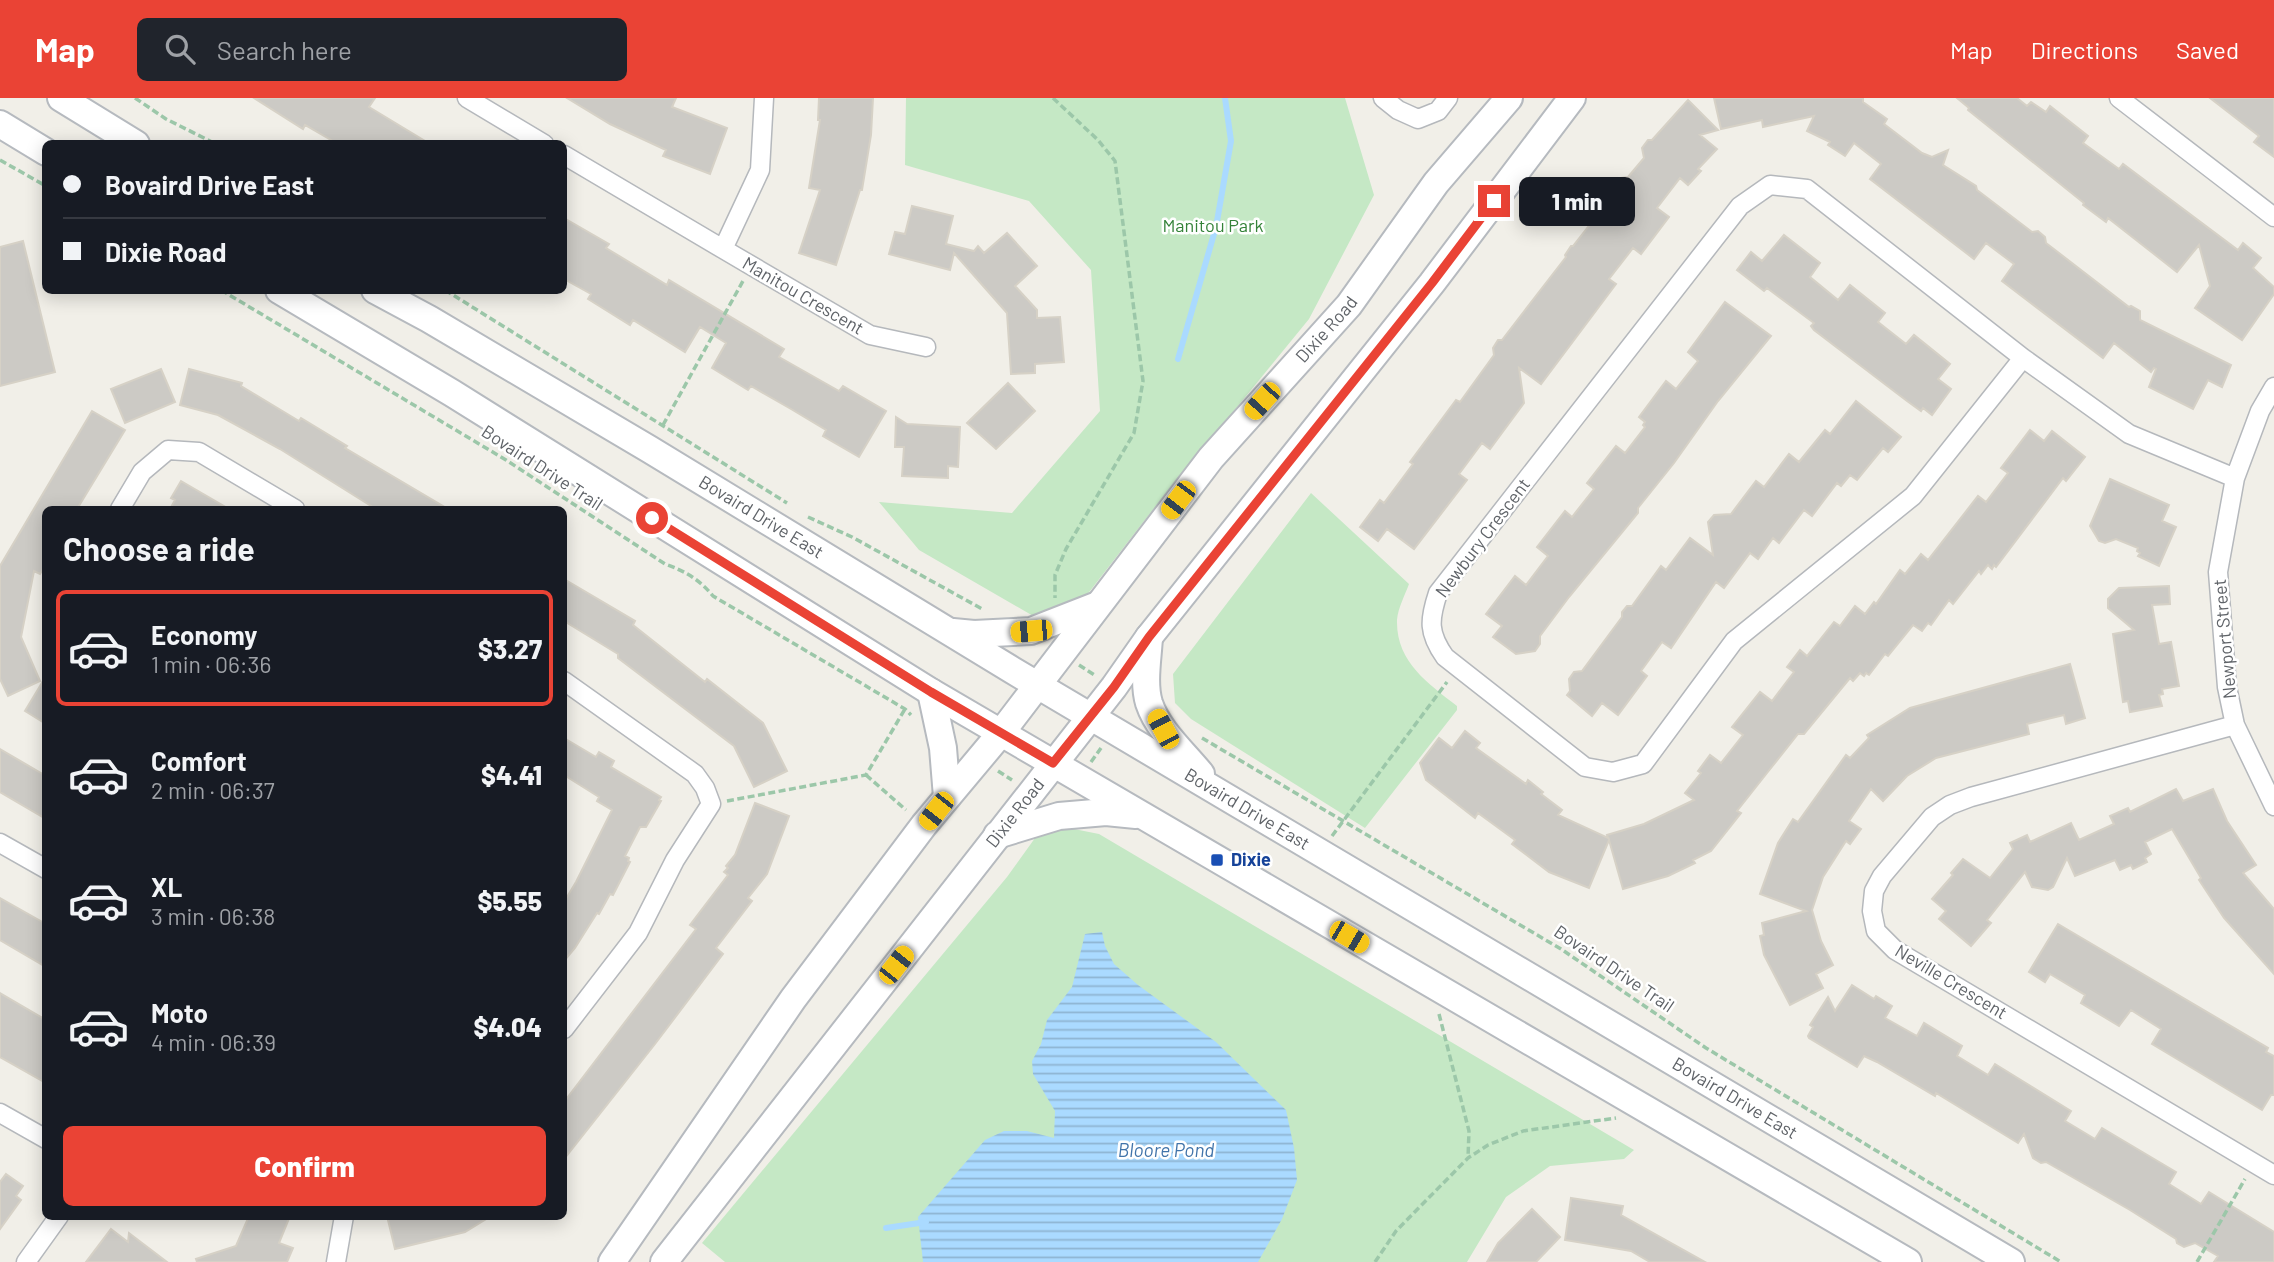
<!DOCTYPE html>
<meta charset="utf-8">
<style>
:root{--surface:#171b24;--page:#20242c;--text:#f1f3f6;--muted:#9ea1a6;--line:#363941;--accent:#ea4335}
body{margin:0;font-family:Barlow,sans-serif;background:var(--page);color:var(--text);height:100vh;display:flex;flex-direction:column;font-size:26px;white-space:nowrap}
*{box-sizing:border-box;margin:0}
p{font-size:23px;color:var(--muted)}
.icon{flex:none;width:38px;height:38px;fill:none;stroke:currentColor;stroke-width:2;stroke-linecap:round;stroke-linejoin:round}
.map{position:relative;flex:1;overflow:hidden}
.details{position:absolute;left:42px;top:408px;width:525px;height:714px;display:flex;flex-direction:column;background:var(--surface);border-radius:10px;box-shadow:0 4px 18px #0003}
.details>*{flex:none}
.banner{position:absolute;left:42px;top:42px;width:525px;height:154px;border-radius:10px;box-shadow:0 4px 18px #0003;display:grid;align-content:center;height:154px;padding:0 21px;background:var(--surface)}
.end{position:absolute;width:32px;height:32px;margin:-16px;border:9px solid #ea4335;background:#fff;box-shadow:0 0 0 4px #fff}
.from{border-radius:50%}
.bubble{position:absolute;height:49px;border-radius:10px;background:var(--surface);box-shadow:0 4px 18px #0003;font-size:23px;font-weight:800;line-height:49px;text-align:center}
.car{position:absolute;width:21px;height:42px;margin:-21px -10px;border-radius:9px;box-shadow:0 0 5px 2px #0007;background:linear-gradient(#f5c518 24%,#345 0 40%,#f5c518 0 76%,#345 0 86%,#f5c518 0)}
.banner b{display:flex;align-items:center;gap:24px;height:66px;font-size:26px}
.banner b+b{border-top:2px solid var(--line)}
.banner i{width:18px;height:18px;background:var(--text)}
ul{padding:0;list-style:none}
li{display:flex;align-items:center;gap:21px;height:116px;margin:0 14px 10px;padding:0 7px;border:4px solid transparent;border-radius:10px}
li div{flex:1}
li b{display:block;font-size:26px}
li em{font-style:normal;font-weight:800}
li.current{border-color:var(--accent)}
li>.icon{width:63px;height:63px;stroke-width:1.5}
h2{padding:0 21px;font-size:32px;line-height:84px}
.button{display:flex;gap:14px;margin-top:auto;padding:14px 21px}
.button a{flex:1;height:80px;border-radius:10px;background:var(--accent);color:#fff;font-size:28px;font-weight:800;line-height:80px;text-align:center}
header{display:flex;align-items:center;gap:42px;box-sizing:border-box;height:98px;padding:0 35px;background:var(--accent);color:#fff}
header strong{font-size:33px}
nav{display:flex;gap:38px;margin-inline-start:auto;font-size:24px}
.search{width:490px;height:63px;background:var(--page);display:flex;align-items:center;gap:18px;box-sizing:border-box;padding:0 24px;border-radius:10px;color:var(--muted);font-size:26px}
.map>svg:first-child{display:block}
.park{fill:#c5e8c5}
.water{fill:url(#water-rules)}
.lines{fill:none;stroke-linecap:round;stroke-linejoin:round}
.stream{stroke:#aadaff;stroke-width:6}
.building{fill:#cccac5;stroke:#d6d1c6;stroke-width:2}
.minor-casing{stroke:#b5b8bc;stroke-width:21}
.secondary-casing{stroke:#b6babf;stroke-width:30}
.path{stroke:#9cc7a9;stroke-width:3.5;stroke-dasharray:7 3.5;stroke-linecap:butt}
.minor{stroke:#fff;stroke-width:18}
.secondary{stroke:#fff;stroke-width:26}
.route{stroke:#ea4335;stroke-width:9}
.transit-dot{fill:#1a4fb4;stroke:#fff;stroke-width:2.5}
.labels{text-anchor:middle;stroke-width:5;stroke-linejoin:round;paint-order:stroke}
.park-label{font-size:18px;fill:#348238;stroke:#fff}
.street-label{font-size:18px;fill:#5f6368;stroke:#fff}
.transit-label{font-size:18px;font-weight:bold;fill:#164399;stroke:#fff;text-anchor:start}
.water-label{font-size:19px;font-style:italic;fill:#4174aa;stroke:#fff}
</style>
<header>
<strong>Map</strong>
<div class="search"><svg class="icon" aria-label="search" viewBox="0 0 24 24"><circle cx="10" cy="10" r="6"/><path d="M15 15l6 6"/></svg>Search here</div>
<nav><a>Map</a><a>Directions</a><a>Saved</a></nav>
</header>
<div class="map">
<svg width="2274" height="1164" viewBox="0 0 2274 1164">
<defs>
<pattern id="water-rules" width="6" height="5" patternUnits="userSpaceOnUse" patternTransform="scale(1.75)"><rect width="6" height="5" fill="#aadaff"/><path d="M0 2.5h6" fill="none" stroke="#8eb4d2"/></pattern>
</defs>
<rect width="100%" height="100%" fill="#f1efe8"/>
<path class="park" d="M906 0H1345L1374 97 1309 221 1148 418 1059 533 919 452 879 404 1012 415 1100 313 1091 172 1029 103 905 67Z
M1311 395 1409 486C1405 497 1398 510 1397 522 1396 564 1428 585 1457 608V612L1365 730 1191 621 1175 605 1173 576Z
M1048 722 1054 727 1099 736 1634 1052 1624 1061 1550 1068 1506 1099 1467 1164H725L702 1145 1007 779Z"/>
<path class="water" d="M1102 834 1105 848 1114 866 1138 887 1216 944 1286 1012 1294 1050 1297 1082 1282 1121 1258 1164H923L918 1119 985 1042 1004 1033H1027L1054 1040 1055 1013 1033 976 1032 963 1041 946 1047 922 1072 889 1085 836Z"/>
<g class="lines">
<path class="stream" d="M1178 261 1216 129 1231 43 1225 0
M886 1130 926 1124"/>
</g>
<path class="building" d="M254 0H375L369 9 430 46H338L305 27 303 31Z
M567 0H676L672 9 727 30 710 76 663 58 666 52 610 26Z
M819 0H873L871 37 862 92H860L836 167 799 155 820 92 809 90 820 22H818Z
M1714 0H1863V4L1887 21 1884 26 1922 55 1932 59 1948 52 1943 67 1976 88 1977 92 2032 134 2038 133 2045 139 2046 145 2129 209 2131 208 2140 213V222L2231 267 2222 289 2208 282 2193 311 2149 289 2156 271 2154 270 2151 274 2114 245 2103 260 2002 183 2014 166 1986 145 1974 161 1870 81 1881 66 1854 45 1845 58 1828 47 1830 44 1807 33 1814 18 1763 29 1762 22 1721 31Z
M1957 0H2017L2027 8 2031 4 2046 14 2050 8 2088 38 2083 45 2119 71 2123 66 2238 152 2243 145 2261 160 2253 170 2274 189V196L2242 242 2195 210 2210 188 2199 147 2177 174 2108 120 2106 124 2083 107 2084 105 1968 12 1969 10Z
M2210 0H2274V59L2254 44 2259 38Z
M1688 2 1718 32 1700 37 1717 51 1698 71 1701 73 1688 87 1680 80 1657 110 1669 119 1641 156 1633 150 1609 181 1616 186 1541 286 1519 270 1524 305 1490 351 1482 345 1459 376 1467 382 1414 451 1387 431 1378 443 1360 429 1380 402 1384 405 1413 366 1410 364 1456 302 1460 304 1494 257 1493 250 1498 242H1502L1566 159 1565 157 1571 148H1573L1617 92V87L1621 80 1628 79 1644 60 1642 50 1648 42H1652Z
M912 108 953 118 946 146 974 153 978 148 984 155 1007 135 1037 168 1015 188 1037 212V220L1060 219 1064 264 1035 266V275L1011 276 1007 215 954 155 950 172 889 156 895 134 905 136Z
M564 120 609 146 606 150 667 187 669 182 784 251 779 259 839 293 843 288 886 313 859 359 823 338 826 332 791 311 751 288 748 292 712 270 726 245 700 229 685 254 633 222 630 227 588 201 591 196 564 181Z
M1784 137 1820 165 1810 179 1838 202 1850 187 1885 215 1878 224 1906 246 1914 237 1950 266 1938 281 1951 291 1932 317 1923 310 1921 313 1907 303 1814 232 1811 228 1814 225 1767 190 1764 193 1737 172 1751 154 1762 163Z
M23 143 55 274 0 288V149Z
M1725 204 1771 238 1718 303 1674 365 1638 410V415L1569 499 1540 538V546L1535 553 1516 556 1493 539 1502 528 1486 516 1515 478 1526 487 1548 458 1537 449 1565 413 1572 419 1594 391 1587 385 1616 348 1625 355 1645 329 1643 327 1645 324 1639 319 1666 283 1676 291 1698 263 1688 254Z
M161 271 175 304 125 325 111 291Z
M189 271 242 285 241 288 299 323 301 320 347 348 345 350 448 411H376L280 351 218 317 180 307Z
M1008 285 1035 313 996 351 967 325Z
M1856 303 1901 339 1888 354 1883 350 1857 382 1850 377 1841 388 1837 385 1812 418 1804 412 1779 445 1773 440 1758 461 1750 455 1724 490 1716 484 1671 550 1662 544 1641 573 1647 578 1618 617 1602 605 1592 618 1567 597 1570 593 1569 581 1574 574 1582 573 1622 519V514L1627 508H1632L1661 468 1666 472 1690 440 1713 457 1708 424 1714 417 1731 416 1756 383 1764 389 1789 356 1799 364 1825 332 1830 336Z
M92 313 125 332 77 411H46V466L40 476 34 473 21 539 40 583 8 598 0 581V468Z
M896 319 907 326 960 329 958 369 948 368V380L902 378 904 349H895Z
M2030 332 2044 343 2052 333 2085 359 2066 383 2063 380 1996 469 1994 467 1992 471 1988 467 1981 476 1979 473 1953 506 1949 502 1931 527 1928 525 1922 533 1913 527 1888 558 1885 556 1869 577 1866 575 1864 578 1860 575 1853 583 1850 580 1804 636H1798L1767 675 1737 713 1741 715 1711 753 1693 762 1695 765 1668 778 1623 791 1609 742 1589 790 1549 774 1512 746 1515 742 1478 715 1475 720 1426 682 1420 665 1439 640 1452 650 1465 633 1480 645 1476 650 1526 686 1528 682 1543 694 1541 696 1562 712 1558 717 1608 740 1607 737 1644 726 1694 702 1685 695 1701 675 1698 673 1710 657 1721 665 1743 637 1732 629 1760 594 1772 603 1794 574 1787 569 1800 552 1807 558 1834 524 1840 528 1855 508 1865 516 1874 504 1876 506 1900 472 1905 476 1921 456 1928 462 1978 398 1986 404 2008 375 2001 370Z
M2110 381 2169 407 2162 423 2176 429 2159 468 2138 458 2140 455 2137 453 2138 450 2116 441 2105 445 2099 443 2090 428Z
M181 383 229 411H170L175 402 171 400Z
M564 481 635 523 633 527 705 584 707 581 763 625 787 673 754 689 734 648 618 560V556L564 523Z
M2169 488 2170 506 2152 507 2159 546 2171 544 2179 588 2162 591 2163 596 2159 597 2162 608 2130 614 2128 603 2123 604 2113 536 2134 532 2108 510V501L2119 490Z
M2070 566 2085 620 2066 626 2064 617 2027 626 2029 636 1936 660 1907 678 1883 703 1871 691 1849 723 1861 731 1850 746 1846 743 1823 779 1812 812 1821 843 1833 867 1816 876 1823 890 1790 907 1764 857 1760 838 1764 837 1762 825 1806 813 1760 796 1778 745 1793 721 1798 724 1846 657 1850 660 1869 640 1867 637 1910 610Z
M46 578V626L25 613Z
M564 640 596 659 599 654 614 663 611 669 661 699 659 702 661 703 646 729H640L625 758 629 760 628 763 630 764 613 797 610 796 599 816 597 815 575 850 564 863V804L576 784 612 712 597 703 599 699 564 677Z
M0 651 46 678V721L0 694Z
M2176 691 2183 703 2213 691 2227 723 2256 767 2243 775 2274 811V876L2224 820 2199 782 2201 780 2172 731 2145 744 2151 756 2145 760 2147 764 2133 771 2131 767 2120 772 2115 762 2075 778 2067 760 2053 789 2048 792 2032 789 2025 774 1987 822 1991 825 1971 848 1939 821 1946 813 1932 801 1953 777 1951 775 1963 761 1990 780 2013 751 2010 745 2027 737 2030 744 2071 725 2079 742 2114 726 2110 718 2128 710 2130 714Z
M755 705 789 718 767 776 748 800 752 803 716 850 723 856 655 946 564 1061V1004L696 831 690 827 728 777 724 774 728 770 726 768 735 757Z
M0 800 46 826V869L0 842Z
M2058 826 2268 950 2266 954 2274 958V997H2271L2262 1012 2152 946 2161 931 2131 912 2119 928 2081 905 2085 897 2050 876 2045 884 2029 874Z
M1852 887 1874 901 1876 898 1892 908 1885 920 1917 938 1924 925 1962 948 1957 958 1988 977 1995 966 2071 1013 2065 1023 2095 1041 2102 1030 2176 1074 2169 1086 2201 1106 2209 1094 2274 1134V1164H2214L2218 1158 2195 1145 2184 1149 2177 1145 2176 1141 2130 1112 2046 1064 2041 1065 2033 1060 2024 1036 2018 1045 1936 995 1935 998 1877 964 1864 958 1857 969 1809 940 1808 938 1813 929 1810 927 1828 899 1835 913Z
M0 895 46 922V985L0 959Z
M6 1076 23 1088 16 1098 21 1102 0 1131V1084Z
M1571 1100 1623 1108 1621 1117 1705 1164H1650L1631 1153 1565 1142Z
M1532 1111 1560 1139 1536 1164H1487L1498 1145Z
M249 1118H290L279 1145 293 1150 287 1164H197L196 1161 236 1148Z
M387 1118H491L465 1134 395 1151Z
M111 1131 128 1144 129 1135 167 1164H86Z"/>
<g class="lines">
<g class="minor-casing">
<path id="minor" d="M467 0 544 46
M764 0 760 72 723 151 870 237 926 249
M1383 0 1398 12 1418 21 1438 13 1448 0
M2119 0 2274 119
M564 57 723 151
M2023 260 1913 398 1734 543 1643 666 1613 674 1585 669 1445 559C1428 535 1429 522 1438 495L1740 108 1770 87 1807 91 2023 260 2129 336 2235 380
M2274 289 2260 313 2235 380 2218 474 2227 589 2235 627 2274 708
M120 411 142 374 168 352 199 354 295 411
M564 583 695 676 705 690 711 706 675 762 638 835 564 931
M2235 627 1971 699 1950 707 1932 719 1882 778 1874 793 1872 813 1876 833 1895 852 2274 1077
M0 745 46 771
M0 1015 46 1041
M26 1164 59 1118
M336 1164 344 1118"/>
</g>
<g class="secondary-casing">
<g id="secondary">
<path d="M61 0 136 46"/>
<path d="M0 26 46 54"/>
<path d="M279 192 452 295 931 594 1908 1164"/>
<path id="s1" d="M375 192 429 221 649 351 1012 572 2011 1164"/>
<path d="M953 534 974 536 1031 533 1095 508"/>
<path d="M1149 539C1148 560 1143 585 1149 605 1158 632 1183 654 1201 676"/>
<path d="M931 594 943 650 947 699"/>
<path d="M997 737 1059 718 1106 714 1136 717"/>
<path id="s2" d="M612 1164 793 901 924 727 1001 635 1211 360 1349 207 1436 85 1509 0"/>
<path id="s3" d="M664 1164 1114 589 1149 539 1432 185 1572 0"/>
</g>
</g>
<path class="path" d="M135 0 166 21 216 46
M1053 0 1098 42 1115 63 1143 283 1134 335 1066 451 1055 477V500
M0 62 46 88
M221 192 506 362 665 466C685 473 700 482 713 498L905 611 911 617
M445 192 787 405
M663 327 743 183
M808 419 852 439 984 512
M1079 567 1096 578
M1202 640 1561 851 1706 950 2061 1164
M1091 664 1101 650
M998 673 1012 682
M866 677 906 712
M727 703 866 677 905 611
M1332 738 1447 584
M1439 916 1469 1033 1468 1060
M1375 1164 1396 1133 1468 1060 1488 1047 1523 1033 1616 1020
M2197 1164 2245 1081"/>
<use href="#minor" class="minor"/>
<use href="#secondary" class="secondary"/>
</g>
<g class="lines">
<path class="route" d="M652 420 931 594 1053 665 1114 589 1149 539 1432 185 1494 103"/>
</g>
<rect class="transit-dot" x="1210" y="755" width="14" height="14" rx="3.5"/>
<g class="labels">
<g class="park-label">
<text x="1213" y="134">Manitou Park</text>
</g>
<g class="street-label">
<text transform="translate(803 198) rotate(30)" y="6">Manitou Crescent</text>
<text dy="6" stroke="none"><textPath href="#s2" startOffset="1176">Dixie Road</textPath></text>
<text transform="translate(542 370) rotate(33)" y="6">Bovaird Drive Trail</text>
<text dy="6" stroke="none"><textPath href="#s1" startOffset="448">Bovaird Drive East</textPath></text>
<text transform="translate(1483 440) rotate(-53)" y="6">Newbury Crescent</text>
<text transform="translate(2225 541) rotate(-95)" y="6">Newport Street</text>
<text dy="6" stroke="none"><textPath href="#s1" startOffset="1015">Bovaird Drive East</textPath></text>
<text dy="6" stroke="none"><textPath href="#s3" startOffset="570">Dixie Road</textPath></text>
<text transform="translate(1614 871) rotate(34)" y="6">Bovaird Drive Trail</text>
<text transform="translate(1951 884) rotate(31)" y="6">Neville Crescent</text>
<text dy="6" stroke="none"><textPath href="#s1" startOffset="1582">Bovaird Drive East</textPath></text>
</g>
<g class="transit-label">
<text x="1231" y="768">Dixie</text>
</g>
<g class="water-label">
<text x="1166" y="1059">Bloore Pond</text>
</g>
</g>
</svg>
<i class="end from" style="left:652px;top:420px"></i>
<i class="end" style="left:1494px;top:103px"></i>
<div class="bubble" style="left:1519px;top:79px;width:116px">1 min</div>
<i class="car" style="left:1262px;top:303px;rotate:222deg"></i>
<i class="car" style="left:1178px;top:402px;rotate:217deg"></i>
<i class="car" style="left:1031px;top:533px;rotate:265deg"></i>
<i class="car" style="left:1163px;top:631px;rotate:332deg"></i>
<i class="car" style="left:936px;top:713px;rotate:218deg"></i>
<i class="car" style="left:1349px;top:839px;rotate:120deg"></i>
<i class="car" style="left:896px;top:867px;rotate:38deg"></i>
<div class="banner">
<b><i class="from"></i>Bovaird Drive East</b>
<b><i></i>Dixie Road</b>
</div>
<section class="details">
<h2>Choose a ride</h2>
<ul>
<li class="current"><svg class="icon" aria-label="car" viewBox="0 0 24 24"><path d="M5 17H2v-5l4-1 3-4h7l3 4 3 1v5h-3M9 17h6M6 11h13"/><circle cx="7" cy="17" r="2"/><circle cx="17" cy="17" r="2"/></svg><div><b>Economy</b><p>1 min · 06:36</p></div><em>$3.27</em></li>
<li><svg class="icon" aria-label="car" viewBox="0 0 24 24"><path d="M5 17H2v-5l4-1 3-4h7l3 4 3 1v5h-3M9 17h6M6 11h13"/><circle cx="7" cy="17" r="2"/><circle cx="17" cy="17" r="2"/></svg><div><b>Comfort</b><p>2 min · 06:37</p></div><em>$4.41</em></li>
<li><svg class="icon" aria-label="car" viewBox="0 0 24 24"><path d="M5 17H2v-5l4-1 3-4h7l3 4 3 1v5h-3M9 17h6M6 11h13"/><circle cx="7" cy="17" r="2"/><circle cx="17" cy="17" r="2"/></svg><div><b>XL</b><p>3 min · 06:38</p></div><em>$5.55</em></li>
<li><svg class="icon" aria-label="car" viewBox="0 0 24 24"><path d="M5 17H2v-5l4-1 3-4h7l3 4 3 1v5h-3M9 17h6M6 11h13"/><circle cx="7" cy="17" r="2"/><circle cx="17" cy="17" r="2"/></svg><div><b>Moto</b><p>4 min · 06:39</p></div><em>$4.04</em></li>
</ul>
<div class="button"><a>Confirm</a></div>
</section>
</div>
